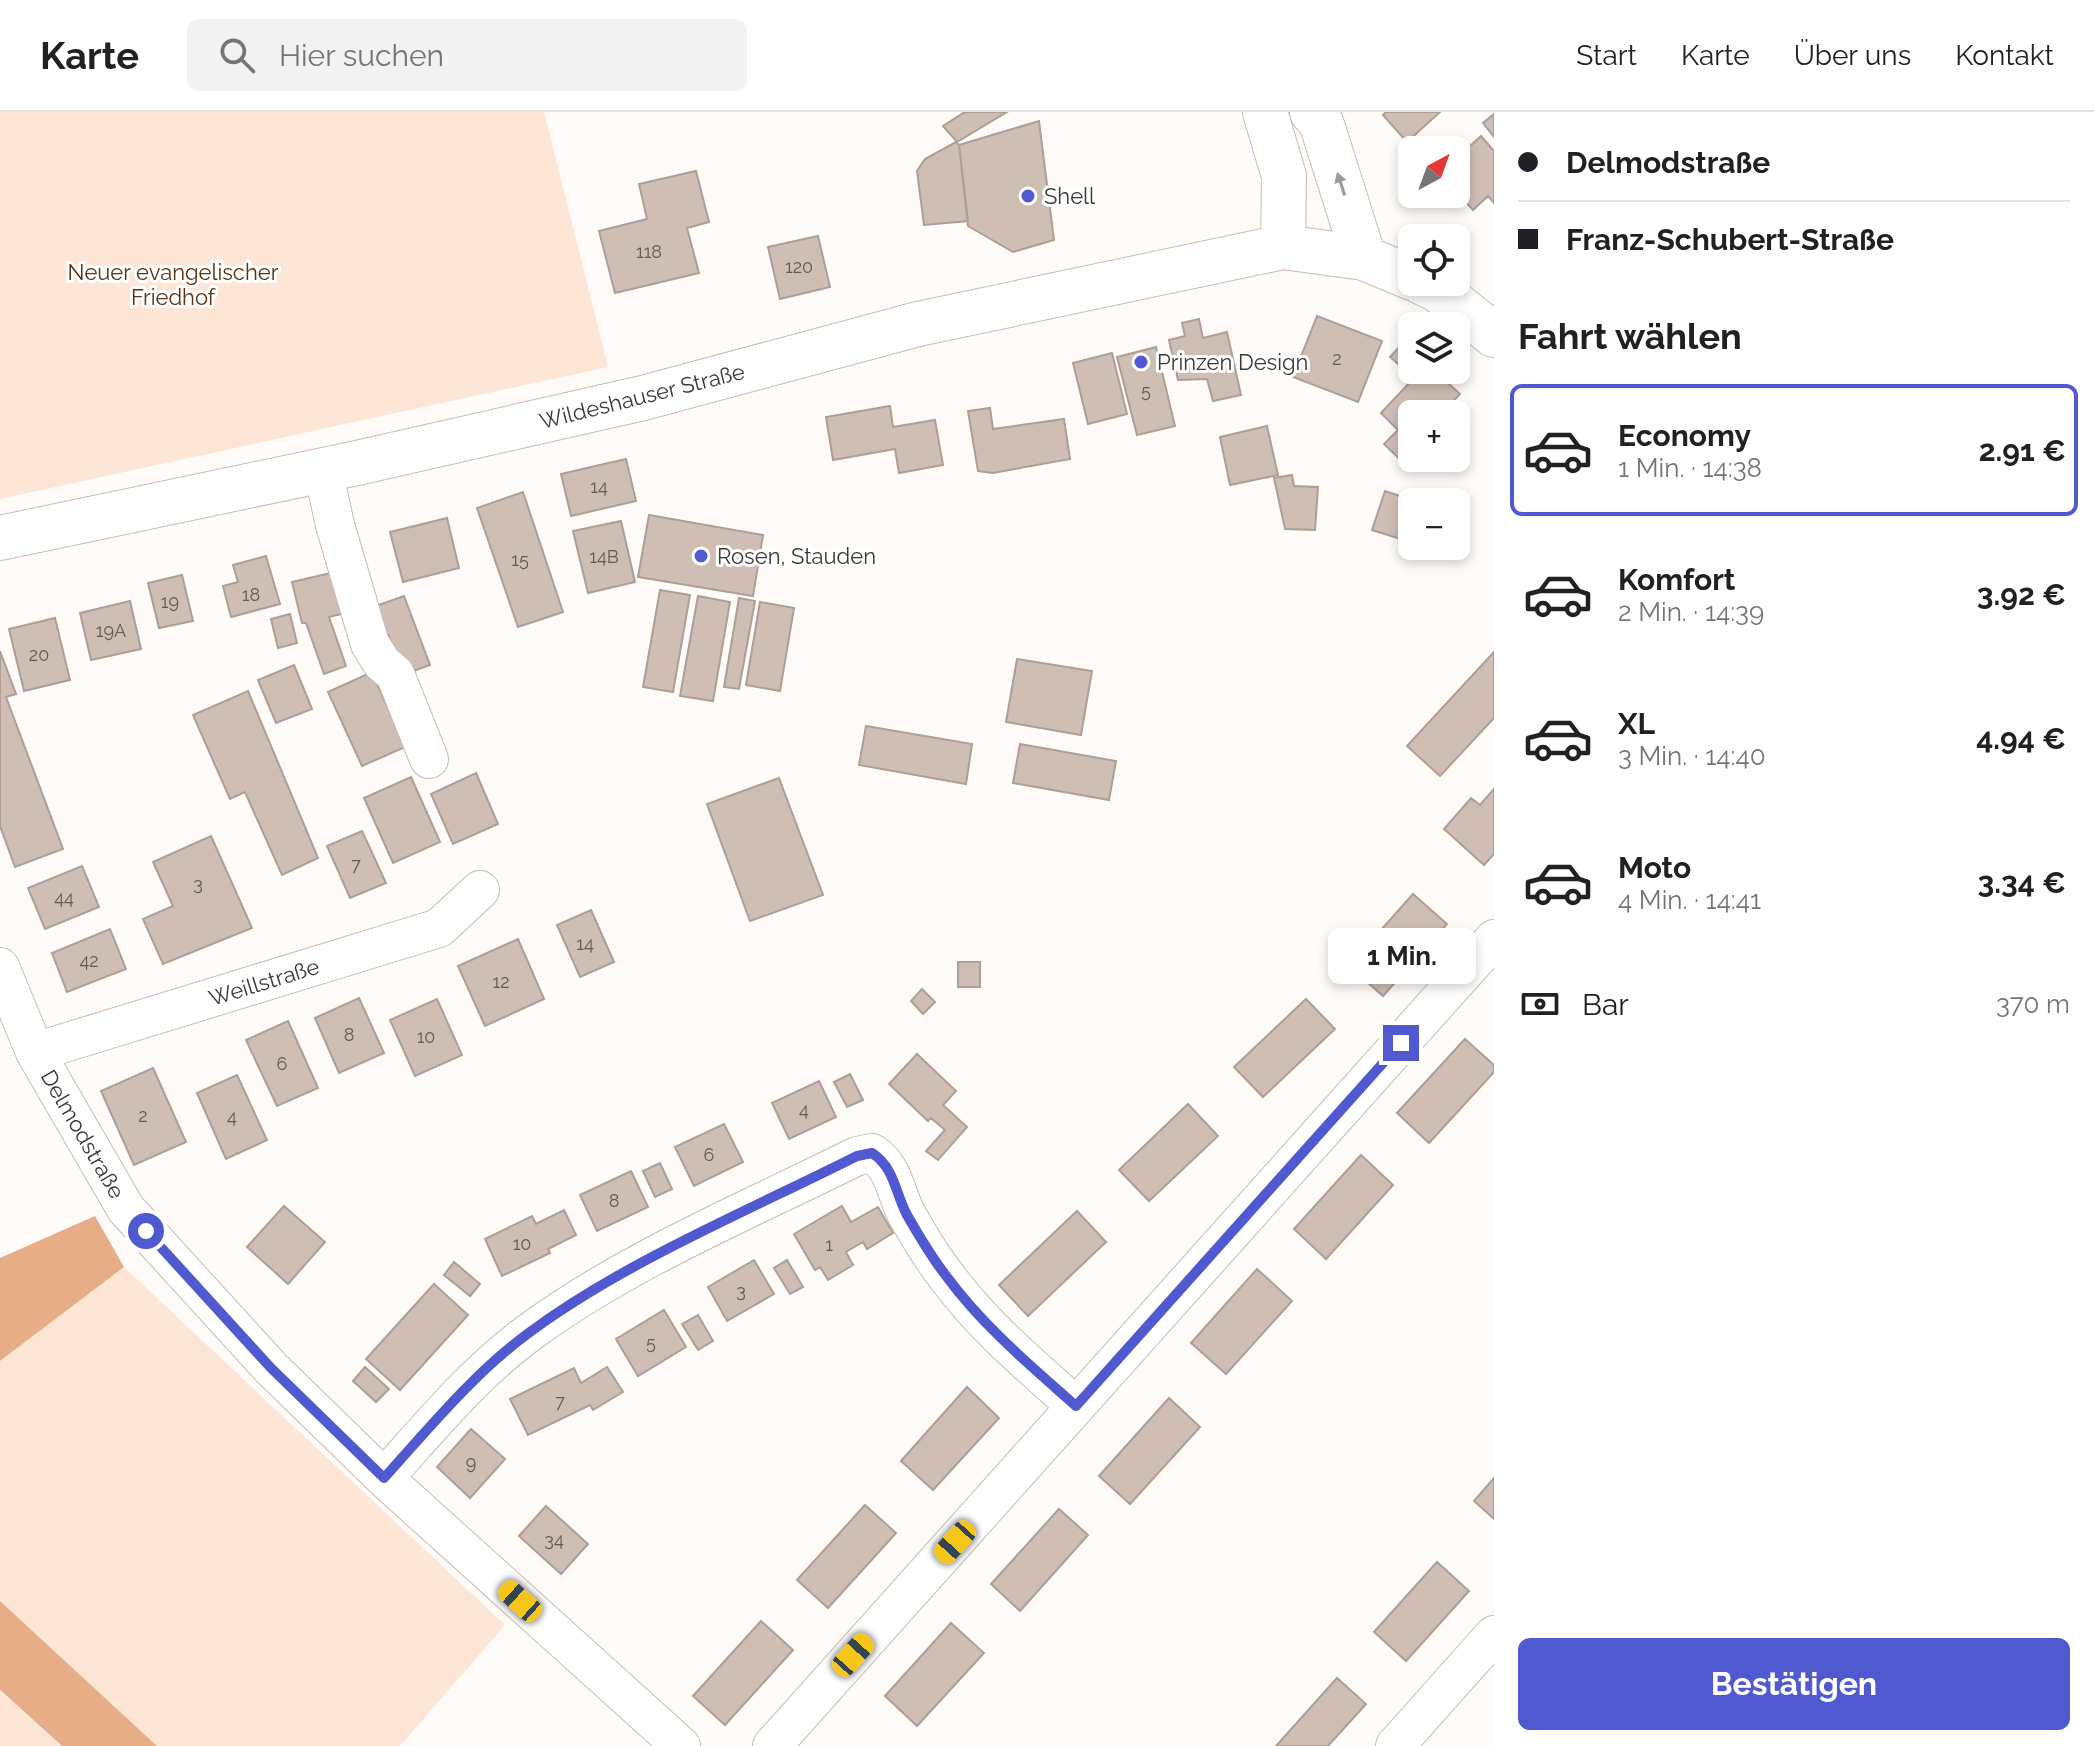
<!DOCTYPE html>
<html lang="de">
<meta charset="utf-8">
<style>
:root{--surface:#fff;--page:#f2f2f2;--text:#202124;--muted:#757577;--line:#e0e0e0;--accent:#5159d0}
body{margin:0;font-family:Raleway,sans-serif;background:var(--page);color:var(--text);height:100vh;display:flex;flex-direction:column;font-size:30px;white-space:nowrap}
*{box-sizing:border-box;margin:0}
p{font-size:26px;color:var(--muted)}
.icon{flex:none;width:44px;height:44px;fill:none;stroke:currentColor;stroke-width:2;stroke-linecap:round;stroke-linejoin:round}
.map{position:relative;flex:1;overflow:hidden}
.drawer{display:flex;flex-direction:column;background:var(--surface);width:600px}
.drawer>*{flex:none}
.top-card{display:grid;align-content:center;height:176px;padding:0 24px;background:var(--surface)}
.needle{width:52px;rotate:41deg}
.tools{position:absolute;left:1398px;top:24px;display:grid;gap:16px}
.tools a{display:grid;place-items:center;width:72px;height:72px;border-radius:12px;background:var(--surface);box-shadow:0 4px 12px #0003;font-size:40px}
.end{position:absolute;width:36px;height:36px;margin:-18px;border:10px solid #5159d0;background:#fff;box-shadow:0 0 0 4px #fff}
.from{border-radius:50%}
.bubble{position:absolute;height:56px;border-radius:12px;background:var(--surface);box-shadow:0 4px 12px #0003;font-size:26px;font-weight:700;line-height:56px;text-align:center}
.car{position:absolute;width:24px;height:48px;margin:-24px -12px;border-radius:10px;box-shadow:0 0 6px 2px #0007;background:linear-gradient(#f5c518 24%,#345 0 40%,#f5c518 0 76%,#345 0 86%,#f5c518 0)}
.top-card b{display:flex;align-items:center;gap:28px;height:76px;font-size:30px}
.top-card b+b{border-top:2px solid var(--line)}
.top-card i{width:20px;height:20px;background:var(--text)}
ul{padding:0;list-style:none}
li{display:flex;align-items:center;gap:24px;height:132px;margin:0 16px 12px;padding:0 8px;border:4px solid transparent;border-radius:12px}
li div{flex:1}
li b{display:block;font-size:30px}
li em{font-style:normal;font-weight:700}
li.selected{border-color:var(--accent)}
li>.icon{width:72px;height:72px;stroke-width:1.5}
h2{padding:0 24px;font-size:36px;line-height:96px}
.pay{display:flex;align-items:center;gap:20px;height:88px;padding:0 24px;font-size:30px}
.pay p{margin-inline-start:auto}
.action{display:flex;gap:16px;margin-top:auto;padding:16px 24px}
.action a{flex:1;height:92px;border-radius:12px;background:var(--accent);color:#fff;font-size:32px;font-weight:700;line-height:92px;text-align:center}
header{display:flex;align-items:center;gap:48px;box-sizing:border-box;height:112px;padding:0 40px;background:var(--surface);border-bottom:2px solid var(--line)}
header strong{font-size:38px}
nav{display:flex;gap:44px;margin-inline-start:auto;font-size:28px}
.search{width:560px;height:72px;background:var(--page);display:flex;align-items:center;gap:20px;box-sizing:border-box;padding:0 28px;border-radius:12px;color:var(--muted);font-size:30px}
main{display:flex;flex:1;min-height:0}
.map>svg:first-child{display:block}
.green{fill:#fde6d6}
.forest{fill:#e6ad87}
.building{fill:#cfbeb4;stroke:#ae9e94;stroke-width:2}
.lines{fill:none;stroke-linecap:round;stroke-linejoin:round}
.minor-casing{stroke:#cbbbb0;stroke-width:40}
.major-casing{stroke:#cbbbb0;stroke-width:46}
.minor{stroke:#fff;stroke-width:38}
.major{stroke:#fff;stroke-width:44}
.oneway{fill:#9e9c9a}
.route{stroke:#5159d0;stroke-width:10}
.poi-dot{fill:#5159d0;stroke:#fff;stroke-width:3}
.labels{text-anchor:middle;stroke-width:6;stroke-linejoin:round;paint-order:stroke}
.number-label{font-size:18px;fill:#625a54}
.poi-label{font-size:22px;fill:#3e3834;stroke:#fff;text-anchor:start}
.park-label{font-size:22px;fill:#583316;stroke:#fff}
.street-label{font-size:22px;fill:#3e3834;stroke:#fff}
</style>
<header>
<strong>Karte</strong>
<div class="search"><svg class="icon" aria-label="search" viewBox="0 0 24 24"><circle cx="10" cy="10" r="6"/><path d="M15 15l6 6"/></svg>Hier suchen</div>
<nav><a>Start</a><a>Karte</a><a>Über uns</a><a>Kontakt</a></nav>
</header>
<main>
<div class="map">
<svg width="1494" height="1634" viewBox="0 0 1494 1634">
<rect width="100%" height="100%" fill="#fefbf9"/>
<path class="green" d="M0 0H544L608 255 0 387Z
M124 1155 505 1513 400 1634H157L0 1489V1249Z
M0 1579 61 1634H0Z"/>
<path class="forest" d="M95 1104 124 1155 0 1249V1146Z
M0 1489 157 1634H62L0 1578Z"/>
<path class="building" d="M965 0H1007L957 30 943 14Z
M1386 0H1440L1407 30 1383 3Z
M1494 2V25L1483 11Z
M1039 9 1054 128 1013 140 968 114 959 33Z
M1481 24 1494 39V91L1488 84 1473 98 1456 79V47Z
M956 30 959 33 968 109 924 113 917 59 925 47Z
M696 59 709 110 687 116 699 161 615 181 599 119 647 107 639 72Z
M818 124 830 175 780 187 768 135Z
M1317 204 1382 229 1358 290 1293 265Z
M1199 207 1203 226 1227 220 1241 283 1213 289 1207 267 1178 268 1169 228 1185 224 1182 211Z
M1406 228 1412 234V258H1434L1460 282 1441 302H1412V346H1416L1408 355 1384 332 1398 318 1381 301 1414 266 1390 245Z
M1156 235 1175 314 1137 323 1117 245Z
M1112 241 1127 302 1088 312 1073 251Z
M890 294 893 315 935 308 943 353 899 361 895 337 833 348 826 305Z
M990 296 993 317 1064 307 1070 347 993 361 978 359 968 299Z
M1267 314 1278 363 1230 373 1220 325Z
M626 347 636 389 571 404 561 362Z
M1292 363 1294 374 1318 375 1315 418 1285 417 1274 366Z
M1385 379 1418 390H1412V413L1407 429 1372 418Z
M523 380 563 500 518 515 477 396Z
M649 403 763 423 753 484 638 465Z
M447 406 459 456 403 470 390 420Z
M621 409 635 470 588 481 573 419Z
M266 444 280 492 231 505 223 474 238 470 233 453Z
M335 460 345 501 329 505 346 554 324 562 306 511H302L292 470Z
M182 463 193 509 159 516 148 471Z
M660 478 690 483 673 580 643 575Z
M404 484 430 553 403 563 388 522 377 526 367 497Z
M698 484 730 490 713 589 680 584Z
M739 486 755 489 739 577 724 575Z
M130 489 141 537 91 548 80 501Z
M760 490 794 496 780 579 746 573Z
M290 502 297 531 278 536 271 507Z
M55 506 70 568 24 579 9 517Z
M0 539 16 582 6 585 63 737 15 755 0 714Z
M1494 540V606L1440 664 1407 634Z
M1017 547 1092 559 1081 623 1006 610Z
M294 553 312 597 276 611 258 568Z
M372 560 405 635 362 654 328 580Z
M248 579 318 746 282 763 245 680 230 687 193 603Z
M866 614 972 632 966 672 859 653Z
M1020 632 1116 649 1109 688 1013 671Z
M476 661 498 712 453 732 431 682Z
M411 665 440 730 393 751 364 686Z
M779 666 823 783 750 809 707 692Z
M1494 677V742L1484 753 1444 717 1471 686 1480 693Z
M362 719 386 771 350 786 327 734Z
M211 724 252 816 163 852 143 807 173 794 153 750Z
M82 754 99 795 45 817 28 776Z
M1413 782 1447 812 1383 884 1349 854Z
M591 798 614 850 580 865 557 813Z
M110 817 126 857 67 880 52 841Z
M518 827 544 887 485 914 458 854Z
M958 850H980V875H958Z
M922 877 935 890 923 902 911 889Z
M359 886 384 941 339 961 315 906Z
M437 887 462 943 415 964 390 908Z
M1306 887 1335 917 1263 985 1234 955Z
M288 909 318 976 277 994 246 928Z
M1465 927 1494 953V960L1429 1031 1397 1001Z
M917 942 956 979 943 993 967 1015 938 1048 926 1039 945 1018 931 1006 928 1009 889 972Z
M153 956 186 1030 134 1053 101 979Z
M850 962 863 988 847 995 834 970Z
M237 963 267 1028 226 1047 197 981Z
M819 969 836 1005 789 1027 772 991Z
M1188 992 1218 1024 1149 1089 1119 1058Z
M724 1012 743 1050 694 1074 675 1035Z
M1361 1043 1393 1073 1326 1147 1294 1117Z
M660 1051 672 1077 655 1085 643 1059Z
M631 1059 648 1095 597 1119 580 1083Z
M284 1094 325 1130 288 1172 247 1135Z
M842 1094 851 1110 878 1095 893 1121 867 1137 863 1130 846 1140 853 1153 828 1168 820 1155 815 1158 794 1122Z
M564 1098 576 1123 548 1137 550 1141 502 1164 485 1127 532 1104 536 1112Z
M1077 1099 1106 1130 1028 1204 999 1173Z
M754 1148 774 1182 727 1209 708 1175Z
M787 1148 803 1175 790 1182 774 1156Z
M454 1150 480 1172 470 1184 444 1163Z
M1257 1157 1292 1189 1226 1262 1191 1231Z
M434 1172 468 1203 400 1278 366 1247Z
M664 1198 686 1235 638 1264 616 1227Z
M698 1203 713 1229 698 1238 682 1212Z
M365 1255 389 1277 376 1290 353 1269Z
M607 1255 623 1280 593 1298 590 1293 528 1323 510 1287 574 1256 581 1271Z
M967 1275 999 1306 933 1378 901 1349Z
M1169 1286 1200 1315 1130 1392 1099 1364Z
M471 1317 505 1347 470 1386 437 1355Z
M1494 1366V1407L1474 1389Z
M865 1393 896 1421 828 1496 797 1468Z
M546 1394 588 1432 561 1462 519 1424Z
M1059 1397 1088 1423 1020 1499 991 1472Z
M1437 1450 1469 1479 1406 1549 1374 1520Z
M761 1509 793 1538 725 1613 693 1584Z
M951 1511 984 1541 917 1614 885 1584Z
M1337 1566 1366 1592 1328 1634H1276Z"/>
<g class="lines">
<g class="minor-casing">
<path id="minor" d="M323 358 335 413 370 532 382 551 395 562 429 647
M0 855 35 940 126 1097 271 1256 384 1366 681 1634
M35 940 439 816 480 778
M384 1366C430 1315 475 1260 530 1220 628 1148 749 1098 857 1044L872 1041C895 1056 895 1081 907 1103 919 1124 932 1146 947 1165 983 1214 1031 1254 1076 1294
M772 1634 1494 827
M1395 1634 1494 1523"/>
</g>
<g class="major-casing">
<path id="major" d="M1265 0 1284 64 1283 135
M1312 0 1321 10 1364 146
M1421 170 1438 178 1494 223
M0 426 357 351 643 286 918 212 1283 135 1364 146 1412 166"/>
</g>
<use href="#minor" class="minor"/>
<use href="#major" class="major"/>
</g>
<defs><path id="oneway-solid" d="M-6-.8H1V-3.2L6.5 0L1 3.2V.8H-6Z" transform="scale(2)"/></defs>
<use class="oneway" href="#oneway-solid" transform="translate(1341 72) rotate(-108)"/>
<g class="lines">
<path class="route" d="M146 1119 271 1256 384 1366C430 1315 475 1260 530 1220 626 1149 750 1098 857 1044L872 1041C895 1056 895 1081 907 1103 919 1124 932 1146 947 1165 983 1214 1031 1254 1076 1294L1401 931"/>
</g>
<g class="poi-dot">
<circle cx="1028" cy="84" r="8"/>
<circle cx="1141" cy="250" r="8"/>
<circle cx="701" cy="444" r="8"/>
</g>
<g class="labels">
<g class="number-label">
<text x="649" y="146">118</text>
<text x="799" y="161">120</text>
<text x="1337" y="253">2</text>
<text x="1146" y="285">5</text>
<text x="599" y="381">14</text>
<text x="604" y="451">14B</text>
<text x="520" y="454">15</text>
<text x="251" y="489">18</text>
<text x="170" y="496">19</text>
<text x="111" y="525">19A</text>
<text x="39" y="549">20</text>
<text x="356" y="759">7</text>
<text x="198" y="778">3</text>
<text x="64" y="792">44</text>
<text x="585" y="838">14</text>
<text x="89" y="855">42</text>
<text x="501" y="876">12</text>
<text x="349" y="929">8</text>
<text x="426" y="931">10</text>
<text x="282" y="958">6</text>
<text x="804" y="1004">4</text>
<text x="143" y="1010">2</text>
<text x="232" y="1011">4</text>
<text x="709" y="1049">6</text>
<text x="614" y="1095">8</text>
<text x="522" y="1138">10</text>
<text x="829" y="1139">1</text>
<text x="741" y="1185">3</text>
<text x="651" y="1237">5</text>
<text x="560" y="1296">7</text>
<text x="471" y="1357">9</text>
<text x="554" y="1434">34</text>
</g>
<g class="poi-label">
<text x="1044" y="92">Shell</text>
<text x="1157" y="258">Prinzen Design</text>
<text x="717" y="452">Rosen, Stauden</text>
</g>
<g class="park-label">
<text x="173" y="168">Neuer evangelischer<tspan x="173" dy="25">Friedhof</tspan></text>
</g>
<g class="street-label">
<text transform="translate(642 284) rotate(-14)" y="8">Wildeshauser Straße</text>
<text transform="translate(264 870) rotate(-17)" y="8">Weillstraße</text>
<text transform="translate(83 1022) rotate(60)" y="8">Delmodstraße</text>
</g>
</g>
</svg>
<div class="tools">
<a><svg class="needle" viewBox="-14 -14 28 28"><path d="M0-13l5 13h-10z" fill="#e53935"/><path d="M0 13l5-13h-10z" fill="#757577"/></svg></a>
<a><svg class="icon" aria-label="locate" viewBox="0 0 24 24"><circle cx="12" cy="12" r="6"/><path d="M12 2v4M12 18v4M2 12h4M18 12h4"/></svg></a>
<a><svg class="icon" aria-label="layers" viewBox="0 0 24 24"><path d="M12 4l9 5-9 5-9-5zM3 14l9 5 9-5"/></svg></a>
<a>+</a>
<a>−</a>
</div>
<i class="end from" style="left:146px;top:1119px"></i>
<i class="end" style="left:1401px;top:931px"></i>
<div class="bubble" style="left:1328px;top:816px;width:148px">1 Min.</div>
<i class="car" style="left:955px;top:1430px;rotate:222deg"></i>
<i class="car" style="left:520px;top:1489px;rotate:312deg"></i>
<i class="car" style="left:853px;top:1543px;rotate:42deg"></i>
</div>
<section class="drawer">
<div class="top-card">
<b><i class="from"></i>Delmodstraße</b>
<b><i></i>Franz-Schubert-Straße</b>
</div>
<h2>Fahrt wählen</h2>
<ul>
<li class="selected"><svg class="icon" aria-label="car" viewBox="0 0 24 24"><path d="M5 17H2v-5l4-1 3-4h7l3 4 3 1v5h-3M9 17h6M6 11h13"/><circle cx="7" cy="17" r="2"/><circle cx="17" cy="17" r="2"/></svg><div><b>Economy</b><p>1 Min. · 14:38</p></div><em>2.91 €</em></li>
<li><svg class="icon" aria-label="car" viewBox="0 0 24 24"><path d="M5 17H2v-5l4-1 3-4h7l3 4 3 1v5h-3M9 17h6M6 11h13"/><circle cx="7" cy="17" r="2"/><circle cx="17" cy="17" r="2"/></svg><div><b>Komfort</b><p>2 Min. · 14:39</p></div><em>3.92 €</em></li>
<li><svg class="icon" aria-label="car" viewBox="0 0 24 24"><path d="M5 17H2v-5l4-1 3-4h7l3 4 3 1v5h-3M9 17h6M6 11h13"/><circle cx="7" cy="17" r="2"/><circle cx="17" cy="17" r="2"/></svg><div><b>XL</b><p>3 Min. · 14:40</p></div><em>4.94 €</em></li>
<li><svg class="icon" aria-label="car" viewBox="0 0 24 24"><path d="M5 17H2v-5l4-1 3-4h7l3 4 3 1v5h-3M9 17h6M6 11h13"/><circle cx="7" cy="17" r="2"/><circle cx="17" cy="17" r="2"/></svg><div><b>Moto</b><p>4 Min. · 14:41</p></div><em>3.34 €</em></li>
</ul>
<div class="pay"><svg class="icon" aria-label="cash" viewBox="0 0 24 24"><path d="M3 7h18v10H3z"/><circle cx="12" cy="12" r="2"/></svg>Bar<p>370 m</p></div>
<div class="action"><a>Bestätigen</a></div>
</section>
</main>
